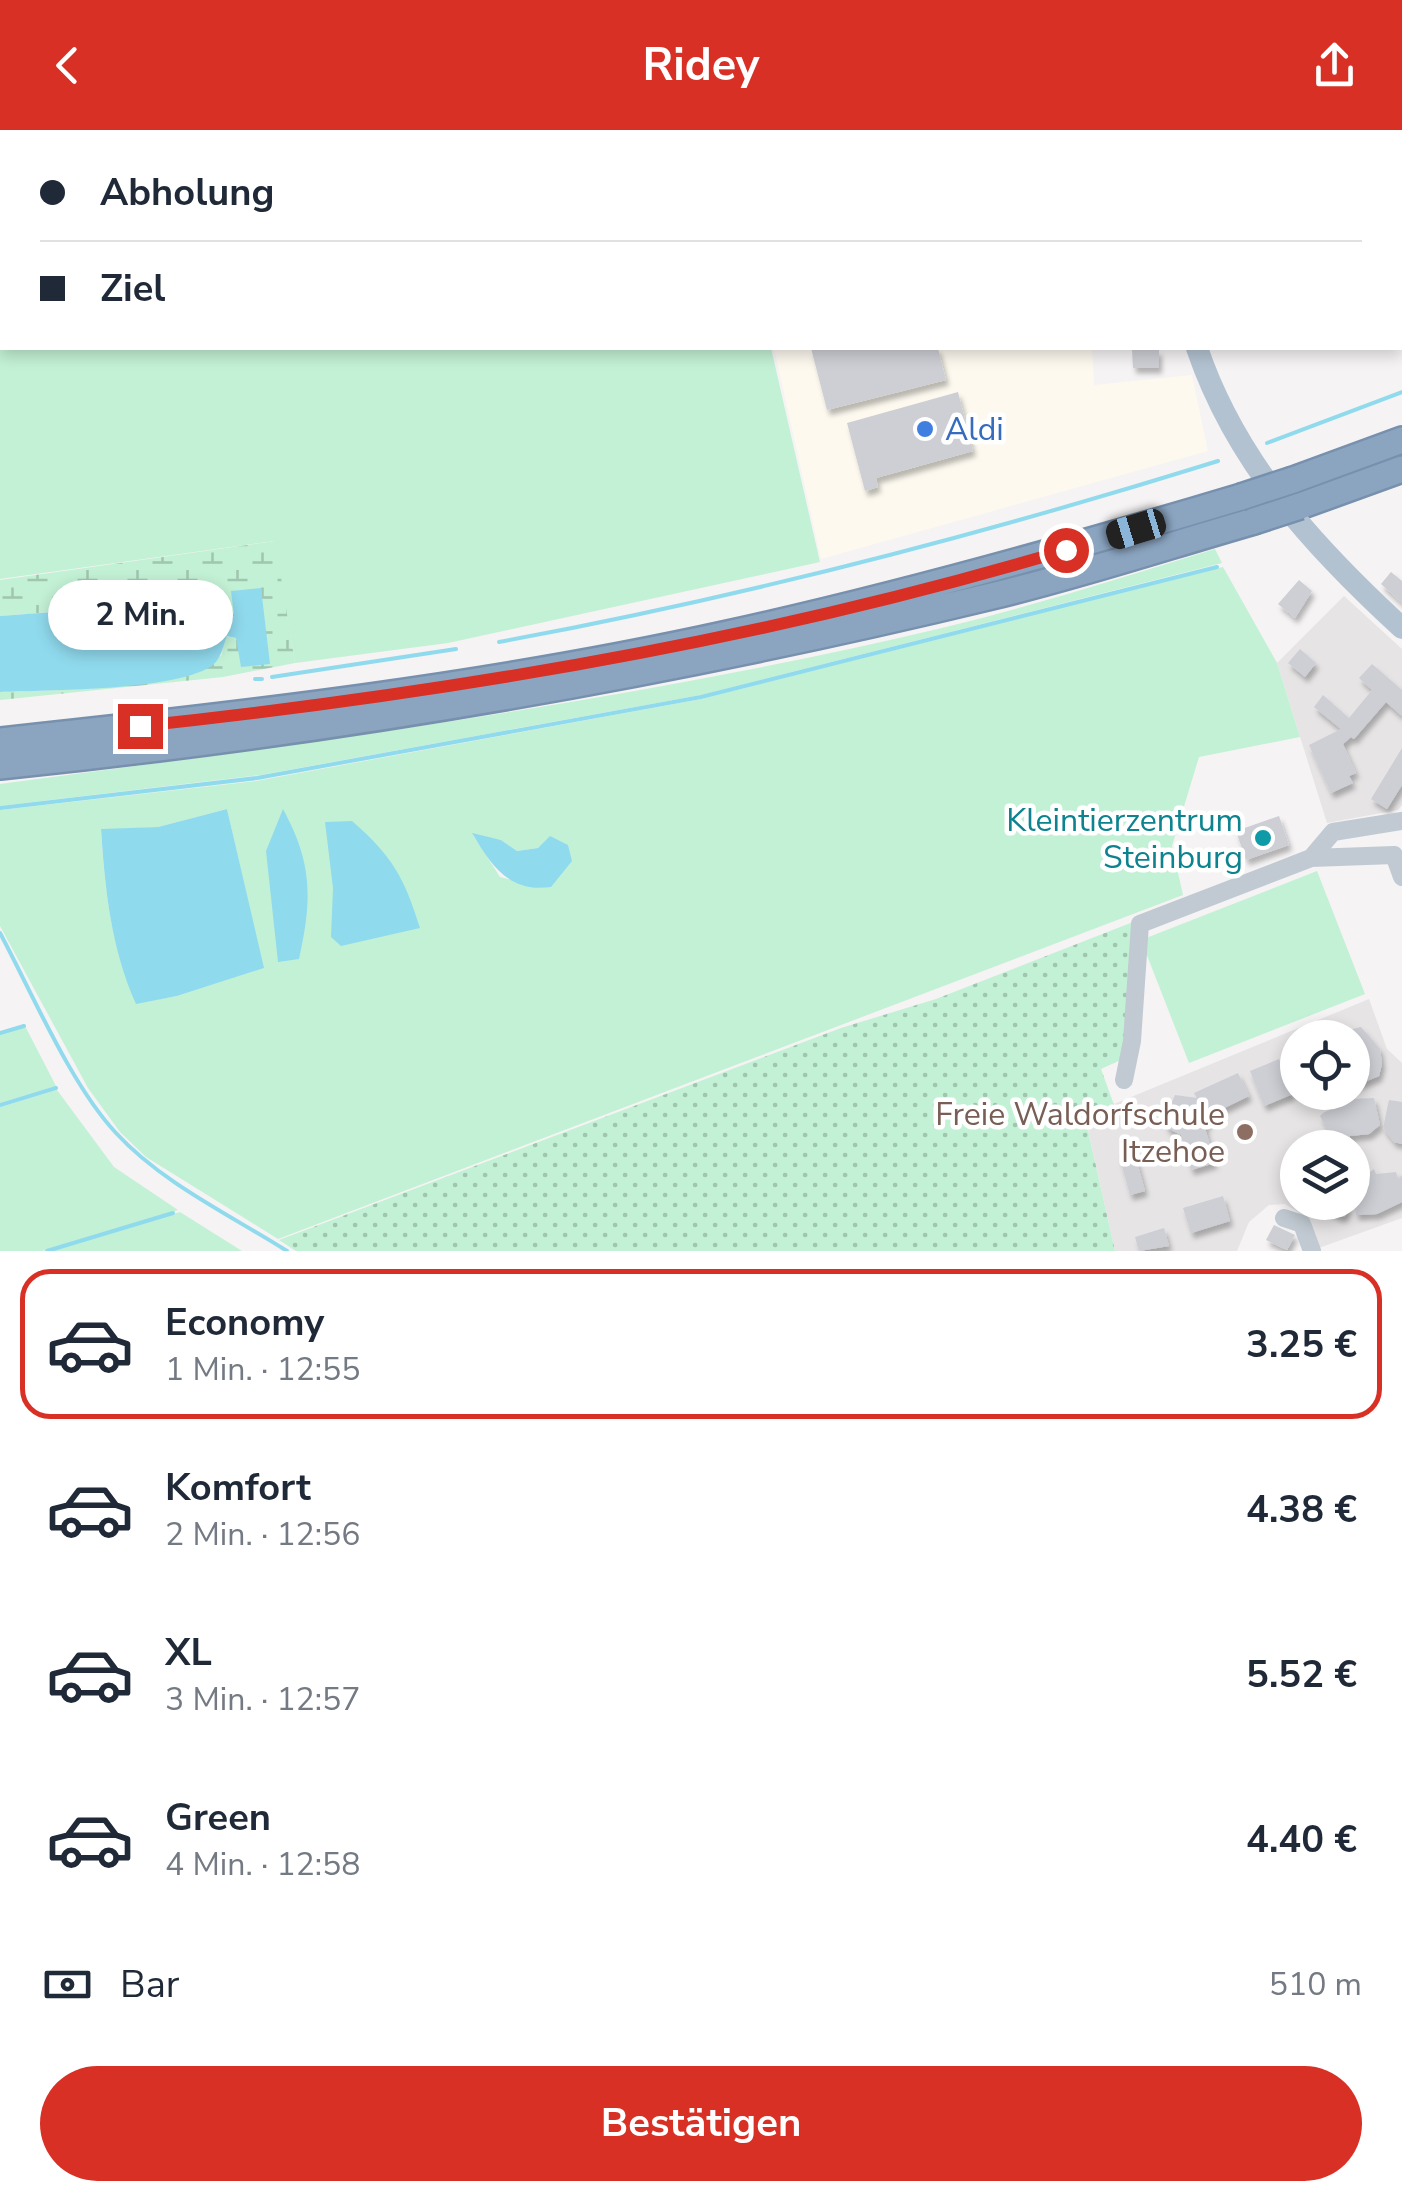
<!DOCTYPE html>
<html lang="de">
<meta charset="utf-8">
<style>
:root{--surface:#fff;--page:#f2f2f3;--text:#1f2937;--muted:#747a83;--line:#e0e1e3;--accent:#d93025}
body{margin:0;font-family:"Nunito Sans",sans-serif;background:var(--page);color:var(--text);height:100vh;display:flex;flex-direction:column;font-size:38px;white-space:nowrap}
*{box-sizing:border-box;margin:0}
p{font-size:32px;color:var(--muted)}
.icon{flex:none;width:55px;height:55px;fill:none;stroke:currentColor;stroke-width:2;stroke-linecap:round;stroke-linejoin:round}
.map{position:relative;height:1121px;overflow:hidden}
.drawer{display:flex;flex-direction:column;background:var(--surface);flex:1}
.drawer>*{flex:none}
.banner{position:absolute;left:0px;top:0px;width:1402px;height:220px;box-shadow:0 5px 15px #0003;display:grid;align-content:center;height:220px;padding:0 40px;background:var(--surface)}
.tools{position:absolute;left:1280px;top:890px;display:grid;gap:20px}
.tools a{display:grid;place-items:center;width:90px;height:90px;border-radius:50%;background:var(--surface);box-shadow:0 5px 15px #0003;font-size:50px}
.end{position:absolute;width:45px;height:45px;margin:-22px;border:12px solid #d93025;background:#fff;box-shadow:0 0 0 5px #fff}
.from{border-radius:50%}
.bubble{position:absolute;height:70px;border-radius:35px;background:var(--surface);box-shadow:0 5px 15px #0003;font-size:32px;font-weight:700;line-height:70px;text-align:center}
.car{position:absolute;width:30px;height:60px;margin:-30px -15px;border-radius:12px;box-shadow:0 0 8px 2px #0007;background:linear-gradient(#222 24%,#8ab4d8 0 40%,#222 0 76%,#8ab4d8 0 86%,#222 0)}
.banner b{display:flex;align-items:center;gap:35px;height:95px;font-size:38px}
.banner b+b{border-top:2px solid var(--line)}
.banner i{width:25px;height:25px;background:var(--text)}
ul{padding:18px 0 0;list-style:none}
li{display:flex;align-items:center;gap:30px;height:150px;margin:0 20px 15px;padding:0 20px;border:5px solid transparent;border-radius:30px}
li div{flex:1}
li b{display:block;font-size:38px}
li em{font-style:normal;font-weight:700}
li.current{border-color:var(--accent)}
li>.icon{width:90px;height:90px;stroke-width:1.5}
.pay{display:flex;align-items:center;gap:25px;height:110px;padding:0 40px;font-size:38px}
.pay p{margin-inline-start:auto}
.button{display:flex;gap:20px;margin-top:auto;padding:20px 40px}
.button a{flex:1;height:115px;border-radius:60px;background:var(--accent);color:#fff;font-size:40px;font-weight:700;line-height:115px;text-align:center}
header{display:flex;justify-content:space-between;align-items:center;height:130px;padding:0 40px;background:var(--accent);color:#fff;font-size:45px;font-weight:700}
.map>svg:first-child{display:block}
.commercial{fill:#fdf9ef}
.education{fill:#e6e4e5;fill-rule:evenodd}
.green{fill:#c3f1d5;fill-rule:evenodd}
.wetland{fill:url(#wetland-marsh)}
.park{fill:url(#park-dots)}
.water{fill:#90daee}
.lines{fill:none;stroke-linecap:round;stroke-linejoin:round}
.stream{stroke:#90daee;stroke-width:4}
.building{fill:#cdcfd5;filter:url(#shadow)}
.highway-casing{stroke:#7690ad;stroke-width:30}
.minor{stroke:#c1cad2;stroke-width:18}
.major{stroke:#b3c2d1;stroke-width:22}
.highway{stroke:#8ba5c1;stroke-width:25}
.highway-bridge-casing{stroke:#7690ad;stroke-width:30;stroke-linecap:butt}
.highway-bridge{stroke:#8ba5c1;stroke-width:25}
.route{stroke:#d93025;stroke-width:12}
.shop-dot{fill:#3f7fe0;stroke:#fff;stroke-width:4}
.culture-dot{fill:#0f9aa8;stroke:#fff;stroke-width:4}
.education-dot{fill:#8d6e63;stroke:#fff;stroke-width:4}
.labels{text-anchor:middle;stroke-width:9;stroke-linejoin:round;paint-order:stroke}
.shop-label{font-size:32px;fill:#366cbe;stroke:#fff;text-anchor:start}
.culture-label{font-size:32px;fill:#0d838f;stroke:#fff;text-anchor:end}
.education-label{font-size:32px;fill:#785e54;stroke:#fff;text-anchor:end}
</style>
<header><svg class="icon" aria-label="back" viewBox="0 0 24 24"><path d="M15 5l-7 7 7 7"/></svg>Ridey<svg class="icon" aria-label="share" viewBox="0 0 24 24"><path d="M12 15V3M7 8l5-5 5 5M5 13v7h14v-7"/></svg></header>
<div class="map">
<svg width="1402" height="1121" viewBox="0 0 1402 1121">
<defs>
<pattern id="wetland-marsh" width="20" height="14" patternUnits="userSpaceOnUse" patternTransform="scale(2.5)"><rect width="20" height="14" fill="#c3f1d5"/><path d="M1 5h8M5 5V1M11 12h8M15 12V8" fill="none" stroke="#a0c6b0"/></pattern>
<pattern id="park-dots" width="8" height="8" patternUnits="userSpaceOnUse" patternTransform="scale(2.5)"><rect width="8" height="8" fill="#c3f1d5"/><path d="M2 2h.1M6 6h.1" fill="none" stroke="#a0c6b0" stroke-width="1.8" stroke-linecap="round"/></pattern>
<filter id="shadow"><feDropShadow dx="3" dy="5.5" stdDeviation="2.5" flood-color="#0004"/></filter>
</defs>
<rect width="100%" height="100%" fill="#f5f3f3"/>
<path class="commercial" d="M774 218H1092L1094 255 1192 245 1208 321 821 429Z"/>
<path class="education" d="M1344 466 1402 519V675L1398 680 1327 693 1277 533Z
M1369 869 1387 919 1402 933V1088L1316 1119 1298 1082 1285 1074 1269 1075 1249 1092 1237 1121H1115L1085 986ZM1298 908H1352V962H1298ZM1298 1018H1352V1072H1298Z"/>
<path class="green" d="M0 0H1057L2 2V218H771L820 432 448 513 295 533 274 411 0 449Z
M1215 419 1222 433 701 565 261 645 0 676V654C317 612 635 571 946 497 1037 475 1126 446 1215 419Z
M1223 437 1277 533 1300 607 1199 627 1172 716 1183 765 278 1109 146 1027 120 1002 88 958 0 796V680L256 651 701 569ZM227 679 263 838 177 866 137 873C111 818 105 760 101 700L158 697ZM473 705 501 710 517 721 538 718 548 710 542 758 500 747Z
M1317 741 1365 864 1189 933 1141 810Z
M25 896 56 956 0 973V904Z
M57 960 114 1037 178 1080 42 1121H0V977Z
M180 1082 242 1121H50Z"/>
<path class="wetland" d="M275 411 295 533 223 547 0 570V562L90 559 221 526 226 506 236 508 234 487 228 492 125 476 0 486V450Z"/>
<path class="park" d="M1133 792 1125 928 1101 939 1114 975 1085 987 1115 1121H296L279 1110 841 898 936 869Z"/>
<path class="water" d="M261 458 270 534 241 537 236 508 227 506C223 516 222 526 214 534 182 561 46 560 0 562V486L212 470 217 490 228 492 234 486 231 461Z
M227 679 264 838 177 866 136 874C111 818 105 760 101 699L158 697Z
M283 679C313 734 312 770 299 829L278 832 266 721Z
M352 691C393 727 404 747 420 798L341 816 331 807 333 758 325 692Z
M472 703 501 710 517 721 538 718 550 706 568 715 572 731 551 757C509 763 491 735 472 703Z"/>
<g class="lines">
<path class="stream" d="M1267 313 1402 262
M499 512C743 467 981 405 1218 331
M272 547 456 519
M255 549H262
M0 678 257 648 701 567 1217 437
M0 803C32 863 71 955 116 1003 162 1053 230 1085 287 1121
M0 903 24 896
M0 975 56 958
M47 1121 173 1083"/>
</g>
<path class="building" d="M811 218H938L946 250 827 280Z
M1132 220H1159V238H1133Z
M958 262 973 321 876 348 878 357 865 361 847 293Z
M1391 442 1402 451V473L1381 454Z
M1299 450 1312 461 1295 488 1278 474Z
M1300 519 1316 533 1305 547 1288 533Z
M1372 534 1402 560V586L1386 572 1354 609 1351 607 1343 614 1356 643 1349 646 1353 653 1331 663 1309 615 1341 599 1314 577 1323 565 1349 588 1372 560 1359 548Z
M1402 618V655L1387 679 1371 669Z
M1279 686 1289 715 1246 730 1236 701Z
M1361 897 1380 919 1382 934 1379 946 1352 957V908L1320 907Z
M1279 929 1293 964 1264 976 1250 941Z
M1238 943 1249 966 1212 984 1205 998 1215 1033 1191 1040 1181 1005 1167 998 1164 990 1175 965 1197 968 1194 963Z
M1374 968 1380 995 1369 1004 1350 1006 1348 1012 1333 1011 1320 986 1323 983 1353 969Z
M1389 970 1402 972V1014L1394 1012 1383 998Z
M1134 1021 1145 1061 1130 1065 1119 1025Z
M1374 1039 1376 1044 1396 1042 1398 1049 1402 1045V1072L1377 1084 1356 1085 1352 1056Z
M1223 1066 1230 1091 1191 1103 1183 1078Z
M1311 1072H1350L1345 1086 1340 1087Z
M1274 1095 1295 1105 1287 1120 1266 1110Z
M1164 1098 1169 1116 1139 1121 1135 1107Z"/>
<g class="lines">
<g class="highway-casing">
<path id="highway" d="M1293 350 1402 310
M1300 376 1402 339
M0 611C244 585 488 557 728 504 901 466 1071 418 1241 367
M0 636C334 602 665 545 992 466 1080 445 1167 416 1254 391"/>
</g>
<path class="minor" d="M1400 122H1402
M1311 728 1394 725 1402 747
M1124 950 1132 911 1140 794 1311 728 1333 702 1402 691
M1284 1088 1302 1094 1312 1121"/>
<path class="major" d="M1145 0 1146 2
M1197 218C1236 333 1314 417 1402 498"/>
<use href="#highway" class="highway"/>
<g class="highway-bridge-casing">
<path id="highway-bridge" d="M1241 367 1293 350
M1254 391 1300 376"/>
</g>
<use href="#highway-bridge" class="highway-bridge"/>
</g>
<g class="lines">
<path class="route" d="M140 596C451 563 766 510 1066 420"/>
</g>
<circle class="shop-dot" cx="925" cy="299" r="10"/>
<circle class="culture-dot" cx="1263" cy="708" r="10"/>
<circle class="education-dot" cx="1245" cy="1002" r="10"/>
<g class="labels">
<g class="shop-label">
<text x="945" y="310">Aldi</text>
</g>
<g class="culture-label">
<text x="1243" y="701">Kleintierzentrum<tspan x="1243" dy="37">Steinburg</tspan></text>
</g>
<g class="education-label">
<text x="1225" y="995">Freie Waldorfschule<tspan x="1225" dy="37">Itzehoe</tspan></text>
</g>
</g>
</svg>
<div class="tools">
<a><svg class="icon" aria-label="locate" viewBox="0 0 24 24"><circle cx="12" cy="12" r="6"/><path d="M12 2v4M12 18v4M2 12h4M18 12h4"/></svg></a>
<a><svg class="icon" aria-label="layers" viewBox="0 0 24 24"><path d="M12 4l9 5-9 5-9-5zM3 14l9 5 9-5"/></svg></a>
</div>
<i class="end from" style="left:1066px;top:420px"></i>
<i class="end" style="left:140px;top:596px"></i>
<div class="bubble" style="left:48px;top:450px;width:185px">2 Min.</div>
<i class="car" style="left:1136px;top:399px;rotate:253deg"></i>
<div class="banner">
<b><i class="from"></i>Abholung</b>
<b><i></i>Ziel</b>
</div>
</div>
<section class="drawer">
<ul>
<li class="current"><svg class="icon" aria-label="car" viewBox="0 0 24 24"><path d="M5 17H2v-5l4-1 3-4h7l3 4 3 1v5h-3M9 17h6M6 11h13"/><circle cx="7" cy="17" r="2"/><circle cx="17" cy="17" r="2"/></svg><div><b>Economy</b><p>1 Min. · 12:55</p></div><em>3.25 €</em></li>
<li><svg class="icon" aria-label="car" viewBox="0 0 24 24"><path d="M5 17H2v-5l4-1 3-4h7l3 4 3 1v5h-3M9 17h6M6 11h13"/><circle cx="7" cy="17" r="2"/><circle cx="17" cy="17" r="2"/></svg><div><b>Komfort</b><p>2 Min. · 12:56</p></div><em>4.38 €</em></li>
<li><svg class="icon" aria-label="car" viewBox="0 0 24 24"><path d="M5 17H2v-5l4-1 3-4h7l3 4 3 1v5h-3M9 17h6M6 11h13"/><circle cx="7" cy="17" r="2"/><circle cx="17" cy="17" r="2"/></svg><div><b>XL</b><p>3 Min. · 12:57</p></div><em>5.52 €</em></li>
<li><svg class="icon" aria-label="car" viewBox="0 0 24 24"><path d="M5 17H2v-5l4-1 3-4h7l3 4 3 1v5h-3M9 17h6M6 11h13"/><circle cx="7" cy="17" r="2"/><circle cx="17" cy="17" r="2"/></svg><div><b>Green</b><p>4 Min. · 12:58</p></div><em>4.40 €</em></li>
</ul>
<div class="pay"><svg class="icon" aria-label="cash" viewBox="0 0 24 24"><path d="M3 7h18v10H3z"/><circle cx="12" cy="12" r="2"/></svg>Bar<p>510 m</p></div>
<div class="button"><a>Bestätigen</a></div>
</section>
